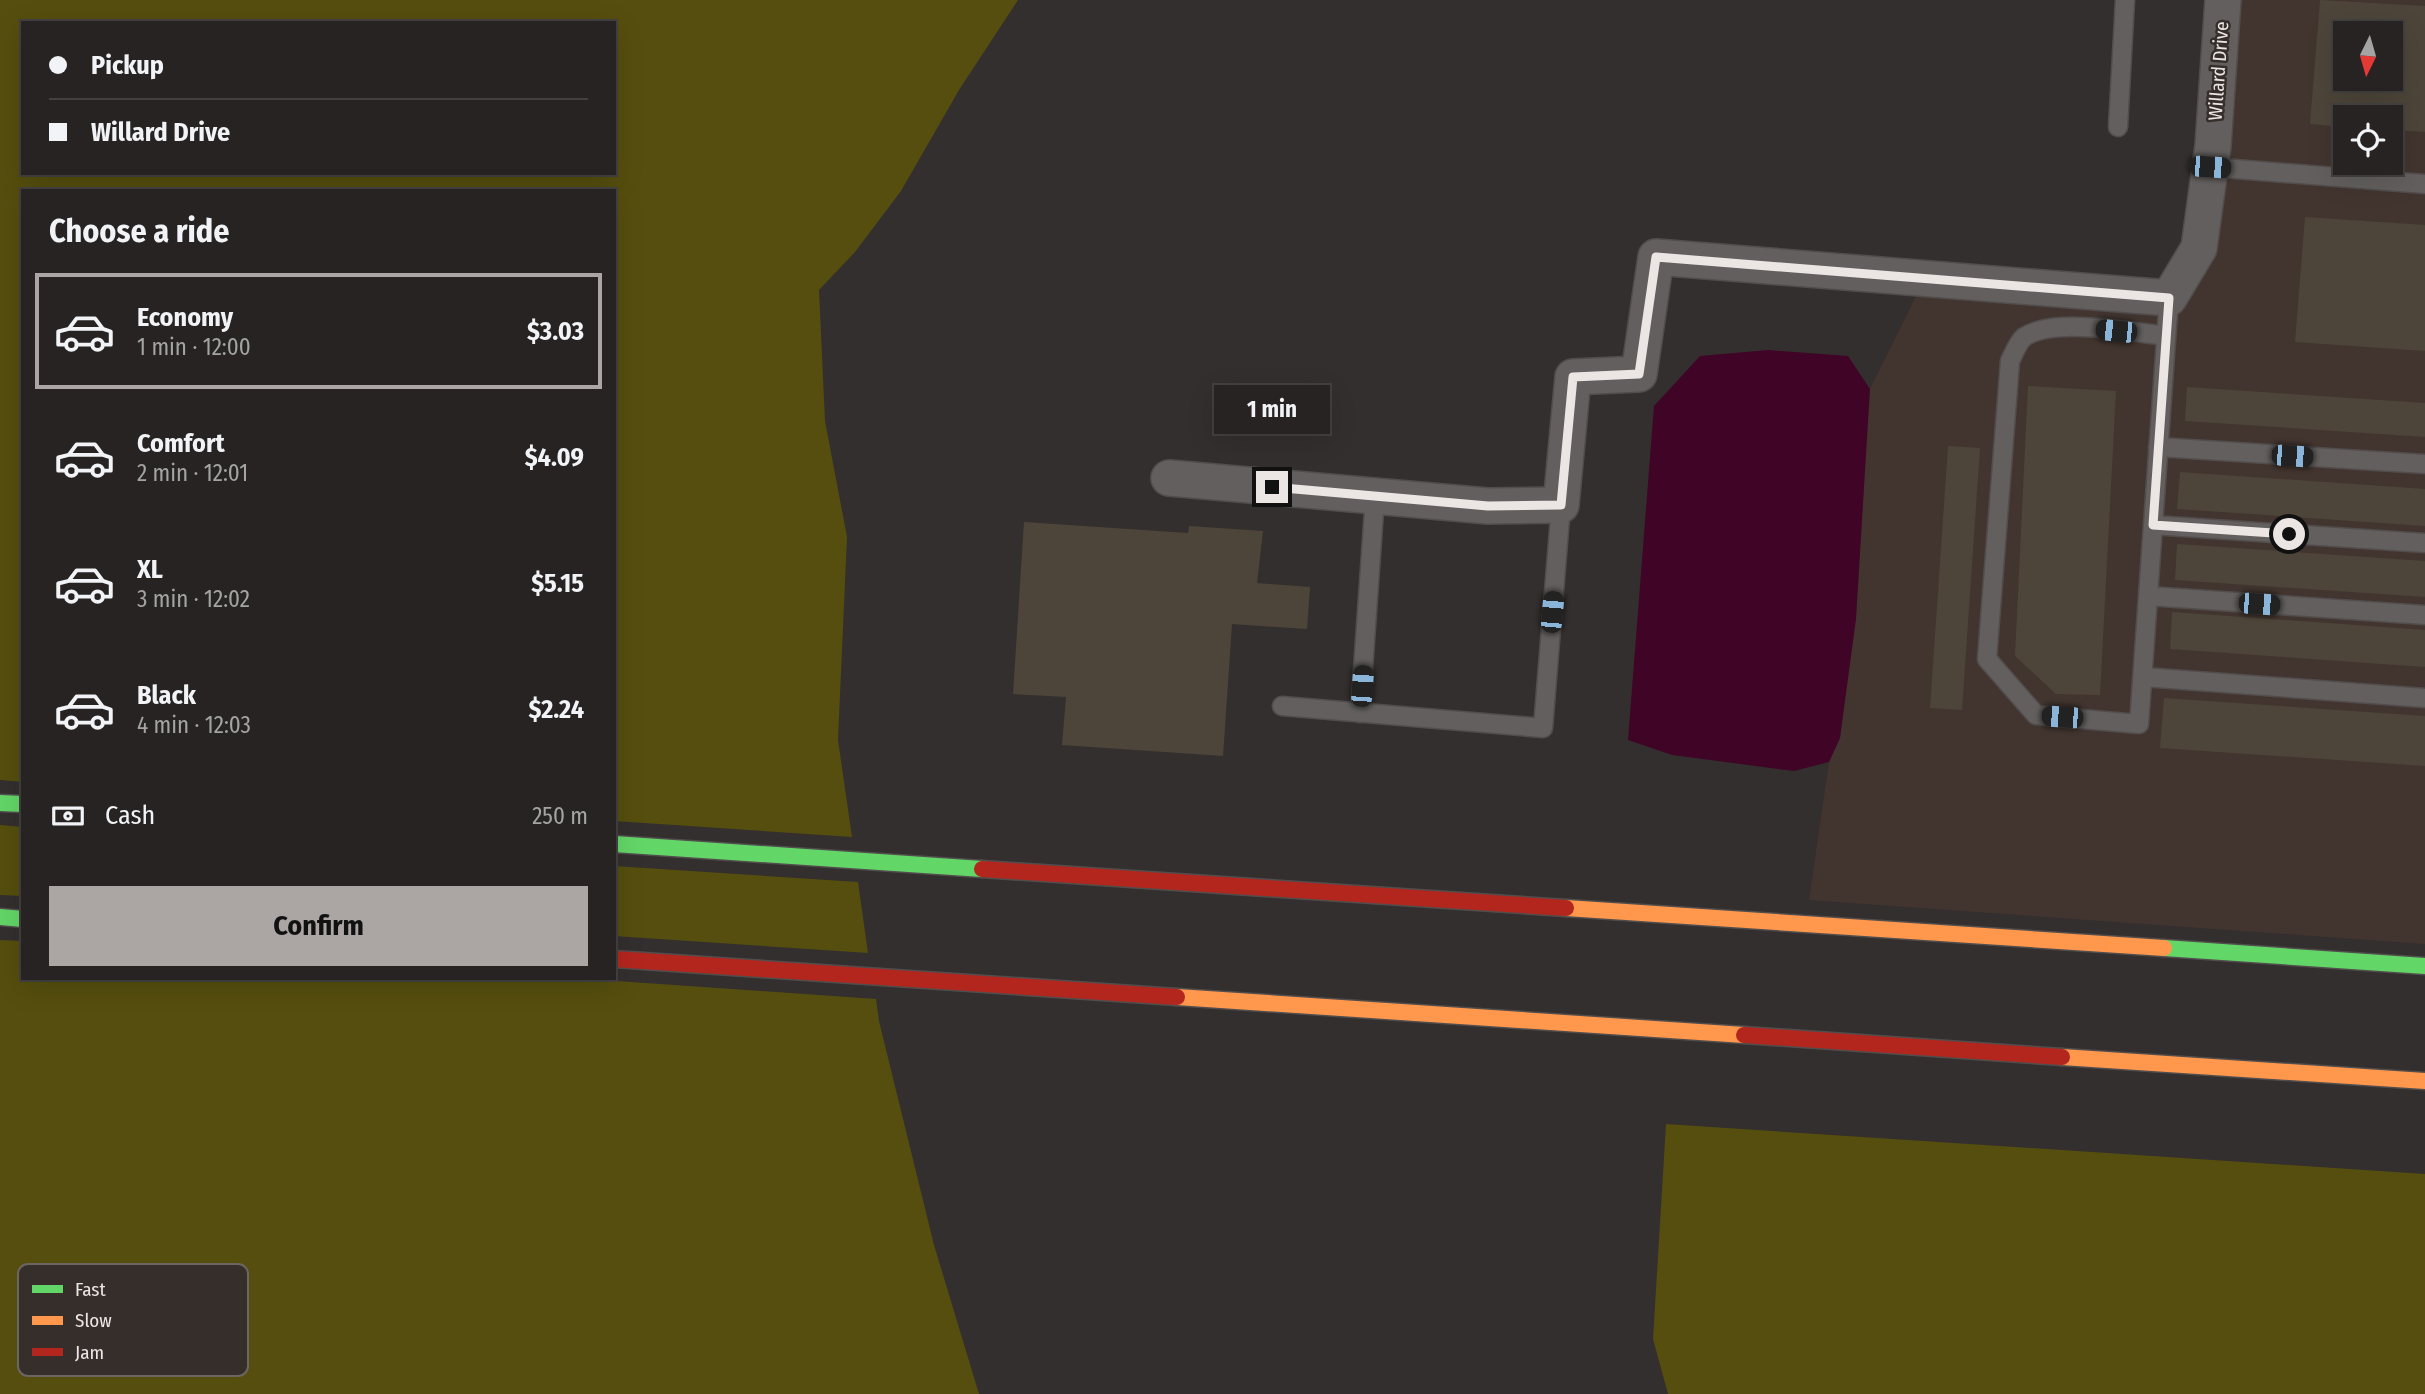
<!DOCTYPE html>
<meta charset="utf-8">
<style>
:root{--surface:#262322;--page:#2e2b2a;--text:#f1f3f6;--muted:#a4a4a5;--line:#424040;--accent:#aba6a4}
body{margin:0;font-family:"Fira Sans Condensed",sans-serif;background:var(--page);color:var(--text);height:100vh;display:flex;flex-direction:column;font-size:26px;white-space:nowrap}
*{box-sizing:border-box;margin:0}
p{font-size:23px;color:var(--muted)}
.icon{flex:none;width:38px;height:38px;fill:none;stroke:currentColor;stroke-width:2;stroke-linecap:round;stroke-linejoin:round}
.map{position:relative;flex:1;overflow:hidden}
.side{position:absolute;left:21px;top:189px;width:595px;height:791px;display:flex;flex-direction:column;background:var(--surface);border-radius:0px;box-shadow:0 7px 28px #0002,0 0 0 2px var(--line)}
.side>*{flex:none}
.top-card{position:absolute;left:21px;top:21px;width:595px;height:154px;border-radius:0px;box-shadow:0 7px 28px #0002,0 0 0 2px var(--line);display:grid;align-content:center;height:154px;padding:0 28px;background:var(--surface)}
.needle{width:46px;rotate:185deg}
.tools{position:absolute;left:2333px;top:21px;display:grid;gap:14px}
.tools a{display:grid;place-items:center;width:70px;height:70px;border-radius:0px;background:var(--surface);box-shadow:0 7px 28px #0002,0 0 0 2px var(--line);font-size:35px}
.end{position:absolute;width:32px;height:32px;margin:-16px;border:9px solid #ebe6e4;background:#111;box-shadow:0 0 0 4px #111}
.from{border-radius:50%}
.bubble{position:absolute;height:49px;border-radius:0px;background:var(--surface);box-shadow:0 7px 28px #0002,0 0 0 2px var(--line);font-size:23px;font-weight:700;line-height:49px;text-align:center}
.car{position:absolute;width:21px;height:42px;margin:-21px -10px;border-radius:9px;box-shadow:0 0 5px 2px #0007;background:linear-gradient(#222 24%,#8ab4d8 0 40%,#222 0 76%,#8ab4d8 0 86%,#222 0)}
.top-card b{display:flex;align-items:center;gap:24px;height:66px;font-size:26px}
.top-card b+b{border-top:2px solid var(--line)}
.top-card i{width:18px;height:18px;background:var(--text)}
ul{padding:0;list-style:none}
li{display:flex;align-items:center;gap:21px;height:116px;margin:0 14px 10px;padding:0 14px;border:4px solid transparent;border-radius:0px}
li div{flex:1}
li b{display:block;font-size:26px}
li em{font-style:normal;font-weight:700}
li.current{border-color:var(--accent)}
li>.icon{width:63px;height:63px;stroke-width:1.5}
h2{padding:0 28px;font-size:32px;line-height:84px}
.pay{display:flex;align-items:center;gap:18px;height:77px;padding:0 28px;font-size:26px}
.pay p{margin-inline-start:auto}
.button{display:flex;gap:14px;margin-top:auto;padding:14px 28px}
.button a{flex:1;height:80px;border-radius:0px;background:var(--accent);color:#111;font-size:28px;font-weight:700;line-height:80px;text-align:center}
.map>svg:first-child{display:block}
.built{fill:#42352f;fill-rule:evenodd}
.green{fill:#554e0e;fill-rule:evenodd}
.water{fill:#400426}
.building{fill:#4d4539;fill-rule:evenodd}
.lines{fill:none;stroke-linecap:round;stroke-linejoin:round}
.lane-casing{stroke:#514d4c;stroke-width:21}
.street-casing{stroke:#514d4c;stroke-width:38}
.fast-casing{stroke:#514d4c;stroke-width:19}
.slow-casing{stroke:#514d4c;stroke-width:19}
.jam-casing{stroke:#514d4c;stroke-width:19}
.lane{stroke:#625f5e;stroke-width:18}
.street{stroke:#625f5e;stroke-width:35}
.fast{stroke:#63d668;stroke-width:16}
.slow{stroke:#ff974d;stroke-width:16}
.jam{stroke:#b3261e;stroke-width:16}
.route{stroke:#ebe6e4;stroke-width:9}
.labels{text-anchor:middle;stroke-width:5;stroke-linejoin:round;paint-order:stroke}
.street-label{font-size:19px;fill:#ebe6e4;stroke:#362e2b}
.key{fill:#362e2b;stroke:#6c6562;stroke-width:2}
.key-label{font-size:19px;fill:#ebe6e4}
</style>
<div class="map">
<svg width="2425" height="1394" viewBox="0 0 2425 1394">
<rect width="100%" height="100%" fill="#332f2e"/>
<path class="built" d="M2206 0H2425V944L1809 900 1829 762 1840 738 1870 389 1926 276 2183 290ZM2345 33H2390V79H2345ZM2345 117H2390V163H2345Z"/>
<path class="green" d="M0 0H1018L959 90 901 191 855 252 819 290 825 421 847 537 838 740 852 837 614 821V191H23V782L0 780ZM23 23H614V173H23Z
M0 825 23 827V896L0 895Z
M614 866 858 882 868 953 614 936Z
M0 940 23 941V978H574L876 999 879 1021 934 1245 979 1394H0Z
M1666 1124 2425 1174V1394H1668L1653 1339Z"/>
<path class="water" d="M1768 350 1848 356 1870 389 1856 619 1840 738 1829 762 1794 771 1672 755 1628 740 1654 406 1700 356Z"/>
<path class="building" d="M2320 0 2425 6V132L2390 130V117H2345V127L2310 124ZM2345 33H2390V79H2345Z
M2305 217 2425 225V351L2295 342Z
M2028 386 2116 391 2100 695 2056 694 2015 656Z
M2187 387 2425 403V437L2185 421Z
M1948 446 1980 448 1962 710 1930 708Z
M2180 472 2425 489V526L2177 509Z
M1024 522 1188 533 1189 526 1263 531 1257 583 1310 587 1307 629 1232 624 1223 756 1062 745 1066 697 1013 694Z
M2177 544 2425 561V597L2175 580Z
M2172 612 2425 630V667L2170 649Z
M2164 698 2425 716V766L2160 748Z"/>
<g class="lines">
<g class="lane-casing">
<path id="lane" d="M2118 127 2125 0
M2210 167 2425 184
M2166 336C2131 332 2054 317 2024 337 2018 342 2014 353 2010 361L1987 659 2036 715 2139 724 2169 298
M2158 447 2425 464
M2153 525 2425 543
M2148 596 2425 615
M2143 677 2425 698
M1282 706 1543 728 1561 505
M1360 713 1375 496"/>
</g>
<g class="street-casing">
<path id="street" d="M1169 478 1488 506 1561 505 1573 377 1639 374 1656 257 2169 298 2199 248 2213 146 2223 0"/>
</g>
<g class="fast-casing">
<path id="fast" d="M0 803 23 804
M614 844 982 869
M0 917 23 919
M2164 948 2425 966"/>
</g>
<g class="slow-casing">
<path id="slow" d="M1566 908 2164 948
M1177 997 1744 1035
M2062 1057 2425 1081"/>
</g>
<g class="jam-casing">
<path id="jam" d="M982 869 1566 908
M614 959 1177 997
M1744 1035 2062 1057"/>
</g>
<use href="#lane" class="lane"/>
<use href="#street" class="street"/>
<use href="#fast" class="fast"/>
<use href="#slow" class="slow"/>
<use href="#jam" class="jam"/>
</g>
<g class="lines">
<path class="route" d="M1272 487 1488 506 1561 505 1573 377 1639 374 1656 257 2169 298 2153 525 2289 534"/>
</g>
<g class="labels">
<g class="street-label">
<text transform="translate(2218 71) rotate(-86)" y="7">Willard Drive</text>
</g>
</g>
<rect x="18" y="1264" width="230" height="112" rx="10" class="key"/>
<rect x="32" y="1285" width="31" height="8" fill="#63d668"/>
<rect x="32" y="1316" width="31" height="9" fill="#ff974d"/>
<rect x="32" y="1348" width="31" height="8" fill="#b3261e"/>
<g class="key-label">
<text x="75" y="1296">Fast</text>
<text x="75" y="1327">Slow</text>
<text x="75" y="1359">Jam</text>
</g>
</svg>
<div class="tools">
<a><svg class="needle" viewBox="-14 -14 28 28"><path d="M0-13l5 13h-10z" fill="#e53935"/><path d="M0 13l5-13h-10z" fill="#a4a4a5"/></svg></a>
<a><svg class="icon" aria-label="locate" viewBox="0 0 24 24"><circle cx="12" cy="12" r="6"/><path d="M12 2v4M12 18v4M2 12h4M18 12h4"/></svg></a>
</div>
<i class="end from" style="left:2289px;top:534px"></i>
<i class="end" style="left:1272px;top:487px"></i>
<div class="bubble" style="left:1214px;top:385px;width:116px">1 min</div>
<i class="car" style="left:2210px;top:167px;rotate:94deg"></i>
<i class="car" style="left:2116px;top:331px;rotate:276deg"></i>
<i class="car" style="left:2292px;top:456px;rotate:94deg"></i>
<i class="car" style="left:2259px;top:604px;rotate:94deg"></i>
<i class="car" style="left:1552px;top:612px;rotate:5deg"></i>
<i class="car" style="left:1362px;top:686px;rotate:4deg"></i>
<i class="car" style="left:2062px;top:717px;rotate:274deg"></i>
<div class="top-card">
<b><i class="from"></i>Pickup</b>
<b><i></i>Willard Drive</b>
</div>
<section class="side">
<h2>Choose a ride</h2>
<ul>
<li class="current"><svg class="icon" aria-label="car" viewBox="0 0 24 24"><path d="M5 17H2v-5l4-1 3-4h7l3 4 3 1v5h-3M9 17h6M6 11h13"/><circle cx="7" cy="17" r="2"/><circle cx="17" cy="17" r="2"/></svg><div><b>Economy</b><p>1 min · 12:00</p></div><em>$3.03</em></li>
<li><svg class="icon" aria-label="car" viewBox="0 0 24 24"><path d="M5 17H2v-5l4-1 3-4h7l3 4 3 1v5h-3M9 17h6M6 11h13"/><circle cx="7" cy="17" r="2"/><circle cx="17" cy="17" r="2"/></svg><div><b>Comfort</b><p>2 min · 12:01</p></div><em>$4.09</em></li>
<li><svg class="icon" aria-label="car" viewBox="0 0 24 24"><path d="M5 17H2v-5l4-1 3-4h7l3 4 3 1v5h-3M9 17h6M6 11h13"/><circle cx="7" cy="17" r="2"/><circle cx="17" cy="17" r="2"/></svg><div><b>XL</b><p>3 min · 12:02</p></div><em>$5.15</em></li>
<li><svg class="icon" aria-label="car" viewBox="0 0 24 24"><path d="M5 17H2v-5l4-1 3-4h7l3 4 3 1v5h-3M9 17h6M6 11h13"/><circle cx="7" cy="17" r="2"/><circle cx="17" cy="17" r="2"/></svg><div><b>Black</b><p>4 min · 12:03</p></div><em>$2.24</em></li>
</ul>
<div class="pay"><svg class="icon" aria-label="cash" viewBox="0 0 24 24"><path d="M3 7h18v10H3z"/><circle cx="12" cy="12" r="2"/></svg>Cash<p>250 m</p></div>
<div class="button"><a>Confirm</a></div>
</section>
</div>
